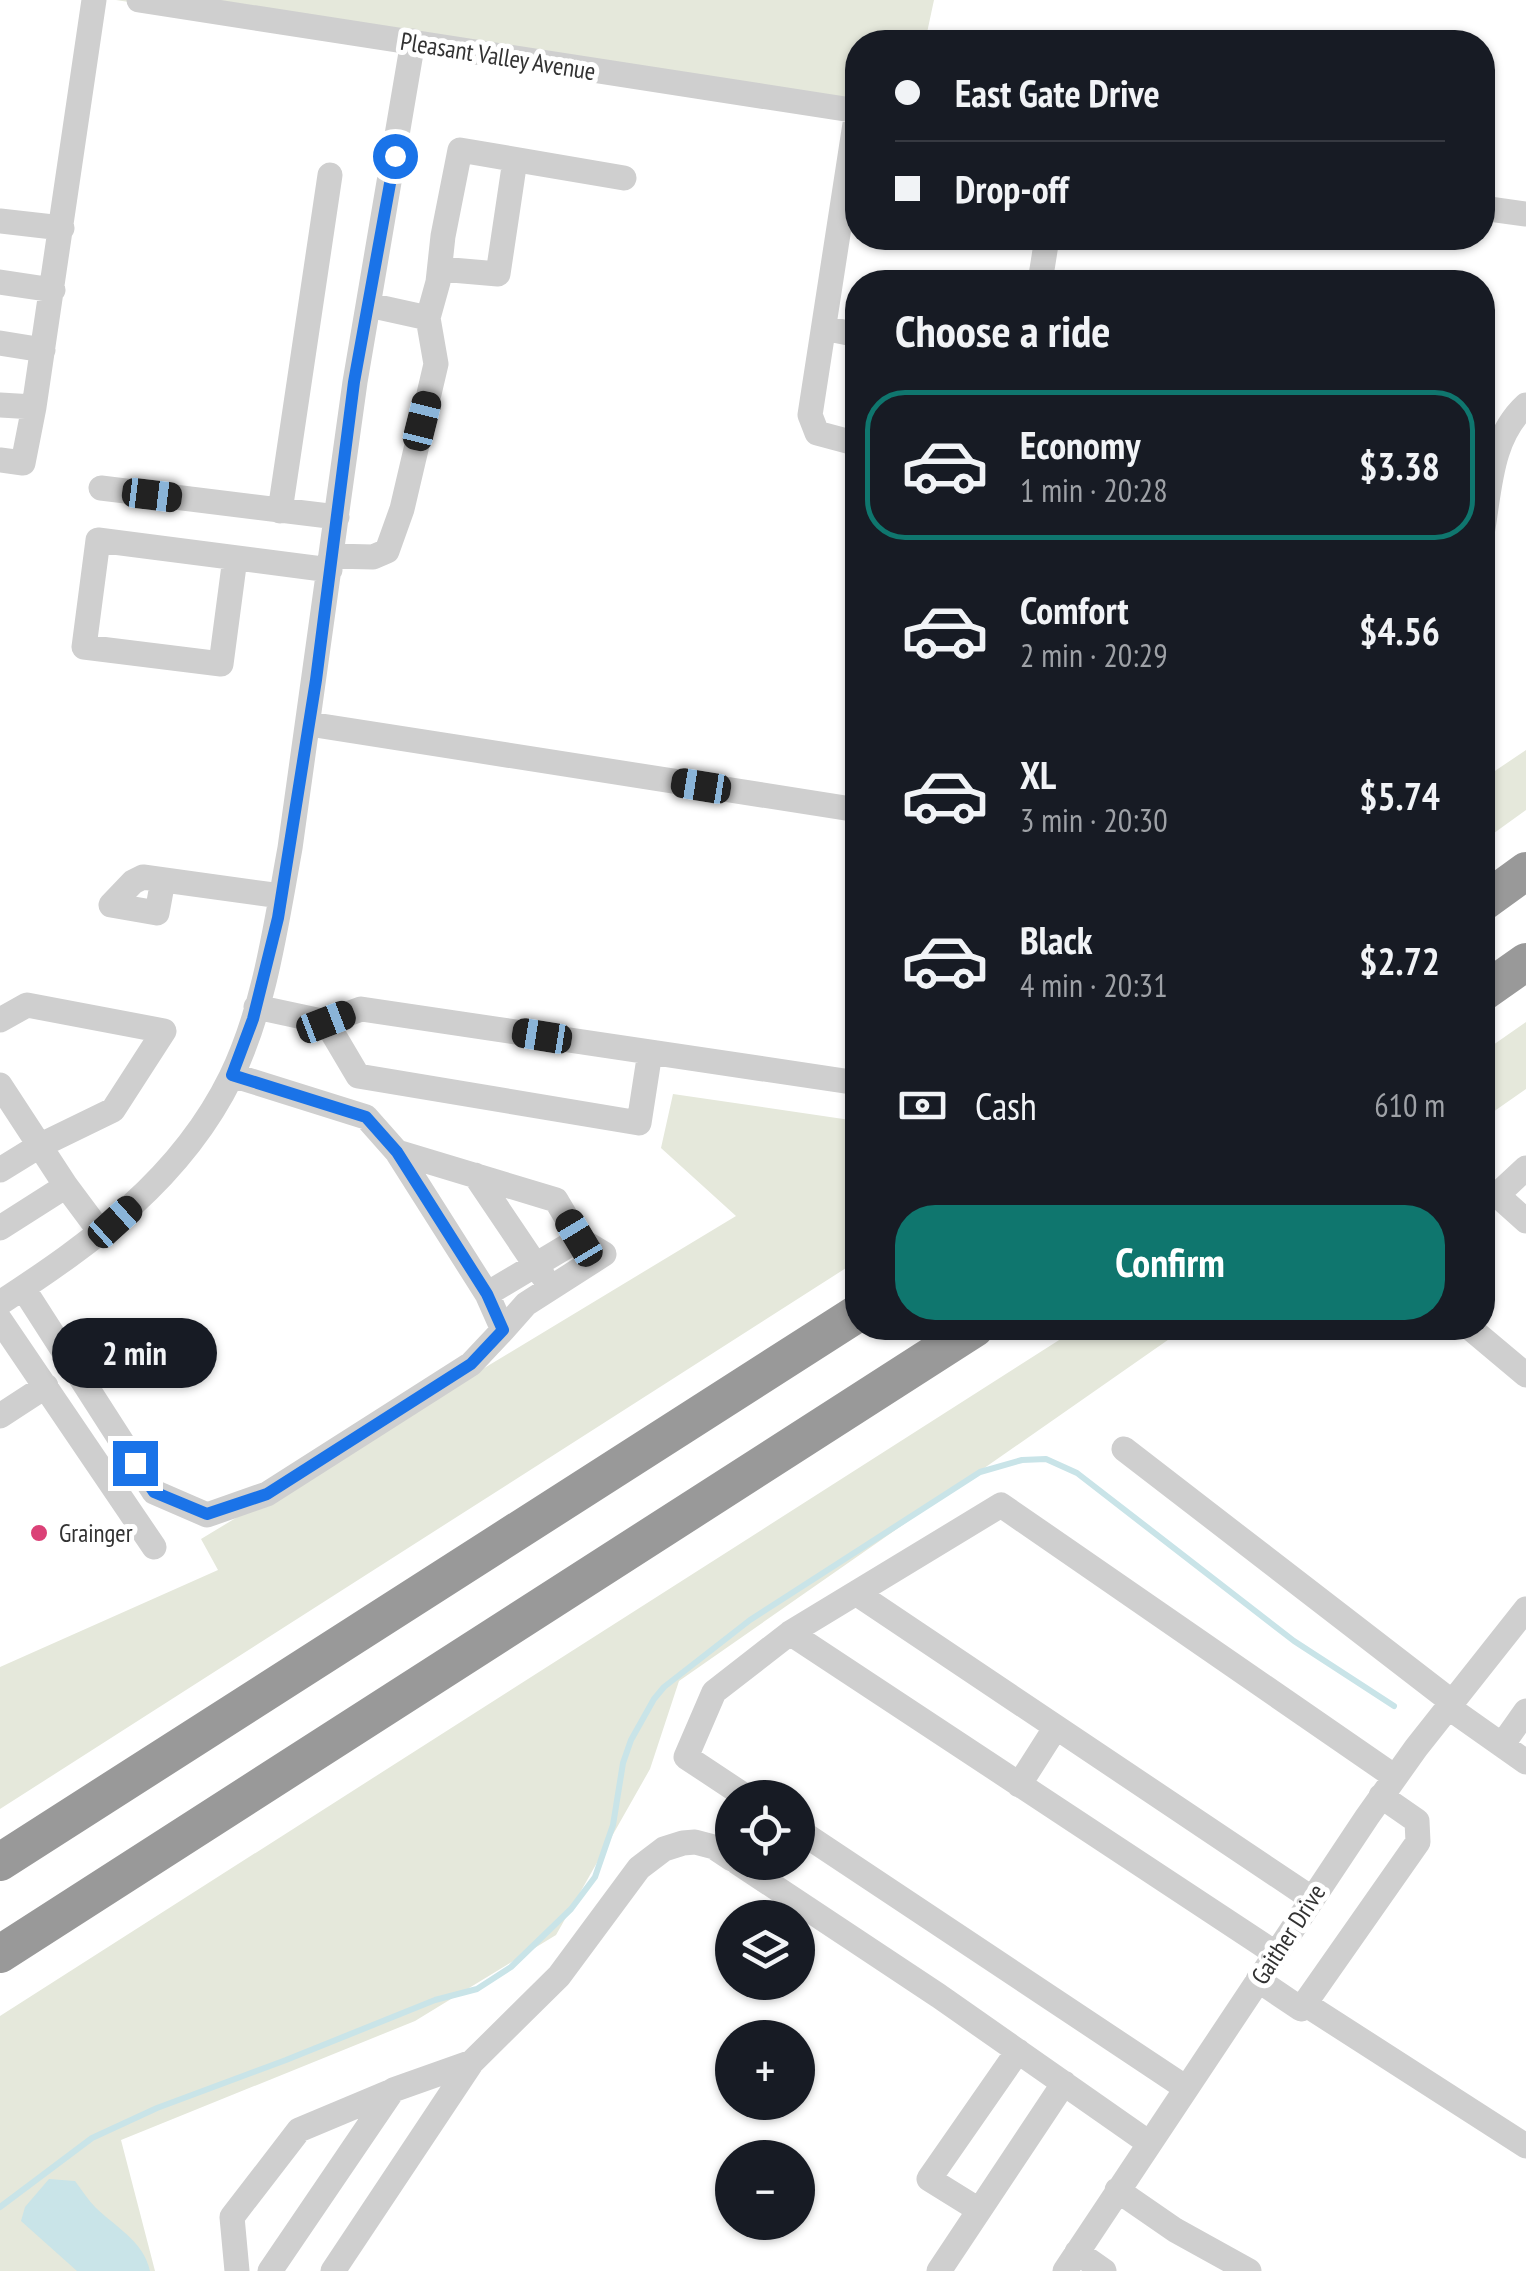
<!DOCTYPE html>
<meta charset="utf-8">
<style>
:root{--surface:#171b24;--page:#20242c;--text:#f1f3f6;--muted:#9ea1a6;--line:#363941;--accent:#0f766e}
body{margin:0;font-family:"PT Sans Narrow",sans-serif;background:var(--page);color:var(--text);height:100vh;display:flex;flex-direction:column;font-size:38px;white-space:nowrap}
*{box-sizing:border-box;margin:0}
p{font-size:32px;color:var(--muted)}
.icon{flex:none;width:55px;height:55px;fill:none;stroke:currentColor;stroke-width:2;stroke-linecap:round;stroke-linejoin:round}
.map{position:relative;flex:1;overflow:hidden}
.side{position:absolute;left:845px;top:270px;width:650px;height:1070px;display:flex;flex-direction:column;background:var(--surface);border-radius:40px;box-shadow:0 2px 8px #0004}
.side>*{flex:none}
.top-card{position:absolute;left:845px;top:30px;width:650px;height:220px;border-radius:40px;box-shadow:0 2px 8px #0004;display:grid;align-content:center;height:220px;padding:0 50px;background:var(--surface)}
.buttons{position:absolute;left:715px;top:1780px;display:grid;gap:20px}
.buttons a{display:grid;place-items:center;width:100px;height:100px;border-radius:50%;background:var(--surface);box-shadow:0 2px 8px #0004;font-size:50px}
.end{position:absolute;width:45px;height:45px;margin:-22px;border:12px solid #1a73e8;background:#fff;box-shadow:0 0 0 5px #fff}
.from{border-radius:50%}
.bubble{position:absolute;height:70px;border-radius:35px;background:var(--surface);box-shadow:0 2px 8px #0004;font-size:32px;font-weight:700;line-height:70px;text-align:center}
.car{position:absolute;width:30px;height:60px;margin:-30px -15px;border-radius:12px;box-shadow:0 0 8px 2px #0007;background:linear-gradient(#222 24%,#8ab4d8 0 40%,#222 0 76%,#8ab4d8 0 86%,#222 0)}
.top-card b{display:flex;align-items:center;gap:35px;height:95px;font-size:38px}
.top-card b+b{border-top:2px solid var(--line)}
.top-card i{width:25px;height:25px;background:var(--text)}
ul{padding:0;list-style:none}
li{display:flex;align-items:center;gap:30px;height:150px;margin:0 20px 15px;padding:0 30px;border:5px solid transparent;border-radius:40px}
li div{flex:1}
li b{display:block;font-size:38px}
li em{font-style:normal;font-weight:700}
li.active{border-color:var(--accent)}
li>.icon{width:90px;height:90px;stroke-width:1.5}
h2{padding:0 50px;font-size:45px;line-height:120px}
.pay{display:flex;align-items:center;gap:25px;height:110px;padding:0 50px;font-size:38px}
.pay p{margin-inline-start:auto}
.action{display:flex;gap:20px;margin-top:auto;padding:20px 50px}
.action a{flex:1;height:115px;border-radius:40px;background:var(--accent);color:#fff;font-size:40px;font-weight:700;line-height:115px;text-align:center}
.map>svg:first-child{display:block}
.green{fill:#e5e8db}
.water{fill:#c9e4e8}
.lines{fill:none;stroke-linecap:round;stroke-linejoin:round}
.stream{stroke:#c9e4e8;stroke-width:6}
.minor{stroke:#cfcfcf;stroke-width:25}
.highway{stroke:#999;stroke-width:38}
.route{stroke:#1a73e8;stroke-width:12}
.poi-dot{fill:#db4177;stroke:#fff;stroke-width:4}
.labels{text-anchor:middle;stroke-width:10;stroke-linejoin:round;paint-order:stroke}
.street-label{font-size:25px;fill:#323232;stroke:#fff}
.poi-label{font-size:25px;fill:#323232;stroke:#fff;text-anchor:start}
</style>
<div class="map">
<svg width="1526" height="2271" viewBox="0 0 1526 2271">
<rect width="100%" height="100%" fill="#fff"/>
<path class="green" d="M116 0H934L925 42H858L857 116Z
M1526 750V810L1483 841V779Z
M1526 1022V1089L1483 1119V1052Z
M673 1094 857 1121V1261L0 1809V1667L218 1570 201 1539 736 1216 661 1148Z
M1078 1328H1185L679 1681 650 1769 556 1935 415 2021 121 2140 155 2271H0V2016Z"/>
<path class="water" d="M49 2179 75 2181C82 2190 88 2200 96 2208 116 2227 144 2242 150 2271H77L21 2221 25 2207Z"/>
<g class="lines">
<path class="stream" d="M0 2207 92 2138 157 2108 286 2060 435 2000 477 1989 511 1967 571 1909 595 1877 613 1825 623 1763 631 1740 654 1699 664 1687 750 1620 980 1472 1022 1460 1046 1459 1077 1473 1294 1641 1394 1706"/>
<path class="minor" d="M139 0 858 111
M857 111 810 415 817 433 858 444
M1482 208 1526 214
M0 221 62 228
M440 269 498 274 515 160
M0 282 53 290
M1040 282 1047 238
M369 305 428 318 438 282 443 236 460 150 624 178
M824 328 858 335
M0 343 43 350
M0 405 34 407 94 0
M0 460 23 463 34 407
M101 488 337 517
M280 511 330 175
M1482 534C1490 489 1490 438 1526 405
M332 556 373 557 387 551 402 509 436 364 428 318
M235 558 221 664 84 647 98 540 330 570
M309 724 858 810
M163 880 157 913 111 905 133 882 143 877 281 896
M256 1007 326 1022 361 1009 858 1083
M0 1020 27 1005 164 1031 113 1110 39 1146 0 1170
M326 1022 358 1076 639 1123 650 1052
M232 1075 366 1117 397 1152 556 1200 579 1239 487 1294 397 1152
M0 1085 66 1186 101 1233
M1526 1168 1497 1195 1526 1221
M475 1175 543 1276
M0 1228 66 1186
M23 1288 154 1492 207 1515 267 1494 471 1364 503 1330 487 1294
M0 1303C93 1242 181 1179 231 1077 265 1007 276 924 290 848L355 382 413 41
M0 1320 154 1547
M1470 1328 1526 1375
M503 1330 526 1304 604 1254 579 1239
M0 1416 46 1386
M1124 1449 1452 1702
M856 1593 1311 1898
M790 1633 1275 1953
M1448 1707 1526 1762
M1502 1745 1526 1711
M1019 1785 1056 1727
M748 1798 686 1757 714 1692 790 1633 1001 1505 1395 1777
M798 1830 1186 2088
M737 1862 939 1996 1149 2143
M1258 1980 1301 2009 1418 1842 1417 1821 1381 1796
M1305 2004 1526 2146
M1117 2190 1175 2230 1249 2271
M979 2210 929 2179 1018 2051
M1077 2252 1104 2271
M237 2271 232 2217 299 2130 392 2091
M270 2271 393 2090 472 2062
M333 2271 472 2062 559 1976 639 1868 664 1849 683 1843 695 1842 714 1847 732 1859
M939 2271 1064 2083
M1065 2271 1367 1817 1416 1748 1526 1609"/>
<path class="highway" d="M1482 903 1526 871
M1482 993 1526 962
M0 1862 858 1313
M0 1954 975 1328"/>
</g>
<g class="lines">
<path class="route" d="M135 1463 154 1492 207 1514 267 1494 471 1364 503 1330 487 1294 397 1152 366 1117 232 1075 253 1019 278 918 316 680 354 382 395 156"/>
</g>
<circle class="poi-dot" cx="39" cy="1533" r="10"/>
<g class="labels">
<g class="street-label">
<text transform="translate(498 56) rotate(9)" y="9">Pleasant Valley Avenue</text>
<text transform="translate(1288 1934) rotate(-57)" y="9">Gaither Drive</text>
</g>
<g class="poi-label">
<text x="59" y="1542">Grainger</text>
</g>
</g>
</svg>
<div class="buttons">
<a><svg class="icon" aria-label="locate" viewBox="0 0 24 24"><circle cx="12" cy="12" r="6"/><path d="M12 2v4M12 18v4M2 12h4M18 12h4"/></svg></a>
<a><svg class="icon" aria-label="layers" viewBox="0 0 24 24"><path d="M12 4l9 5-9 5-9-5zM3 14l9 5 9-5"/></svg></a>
<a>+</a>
<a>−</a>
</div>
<i class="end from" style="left:395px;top:156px"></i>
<i class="end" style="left:135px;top:1463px"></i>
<div class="bubble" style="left:52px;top:1318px;width:165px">2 min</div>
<i class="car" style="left:422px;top:421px;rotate:14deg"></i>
<i class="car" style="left:152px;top:495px;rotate:97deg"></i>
<i class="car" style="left:701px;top:786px;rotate:279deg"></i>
<i class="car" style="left:326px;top:1022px;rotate:69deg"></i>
<i class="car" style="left:542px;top:1036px;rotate:279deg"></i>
<i class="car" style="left:115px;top:1222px;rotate:48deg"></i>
<i class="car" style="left:579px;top:1238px;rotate:329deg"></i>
<div class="top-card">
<b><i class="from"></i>East Gate Drive</b>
<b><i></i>Drop-off</b>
</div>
<section class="side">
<h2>Choose a ride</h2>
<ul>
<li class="active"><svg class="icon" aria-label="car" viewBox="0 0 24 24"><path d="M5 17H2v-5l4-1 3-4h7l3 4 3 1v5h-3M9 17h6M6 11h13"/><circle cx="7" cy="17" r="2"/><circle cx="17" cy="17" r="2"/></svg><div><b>Economy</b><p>1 min · 20:28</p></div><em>$3.38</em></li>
<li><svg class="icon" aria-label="car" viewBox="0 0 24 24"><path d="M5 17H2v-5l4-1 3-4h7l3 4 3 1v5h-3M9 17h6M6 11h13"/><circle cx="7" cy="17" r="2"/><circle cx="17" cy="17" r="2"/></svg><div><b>Comfort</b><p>2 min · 20:29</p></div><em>$4.56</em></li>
<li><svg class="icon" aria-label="car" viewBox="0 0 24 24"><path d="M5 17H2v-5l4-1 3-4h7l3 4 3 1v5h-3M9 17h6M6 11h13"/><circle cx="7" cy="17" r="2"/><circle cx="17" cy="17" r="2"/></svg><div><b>XL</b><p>3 min · 20:30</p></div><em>$5.74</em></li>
<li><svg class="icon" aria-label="car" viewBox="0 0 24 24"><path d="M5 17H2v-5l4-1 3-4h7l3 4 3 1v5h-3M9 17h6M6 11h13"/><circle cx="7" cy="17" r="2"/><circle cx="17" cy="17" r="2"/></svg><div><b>Black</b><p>4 min · 20:31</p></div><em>$2.72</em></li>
</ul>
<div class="pay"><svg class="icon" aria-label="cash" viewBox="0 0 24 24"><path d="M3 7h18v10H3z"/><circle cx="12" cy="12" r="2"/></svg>Cash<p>610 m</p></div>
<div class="action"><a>Confirm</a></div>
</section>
</div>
